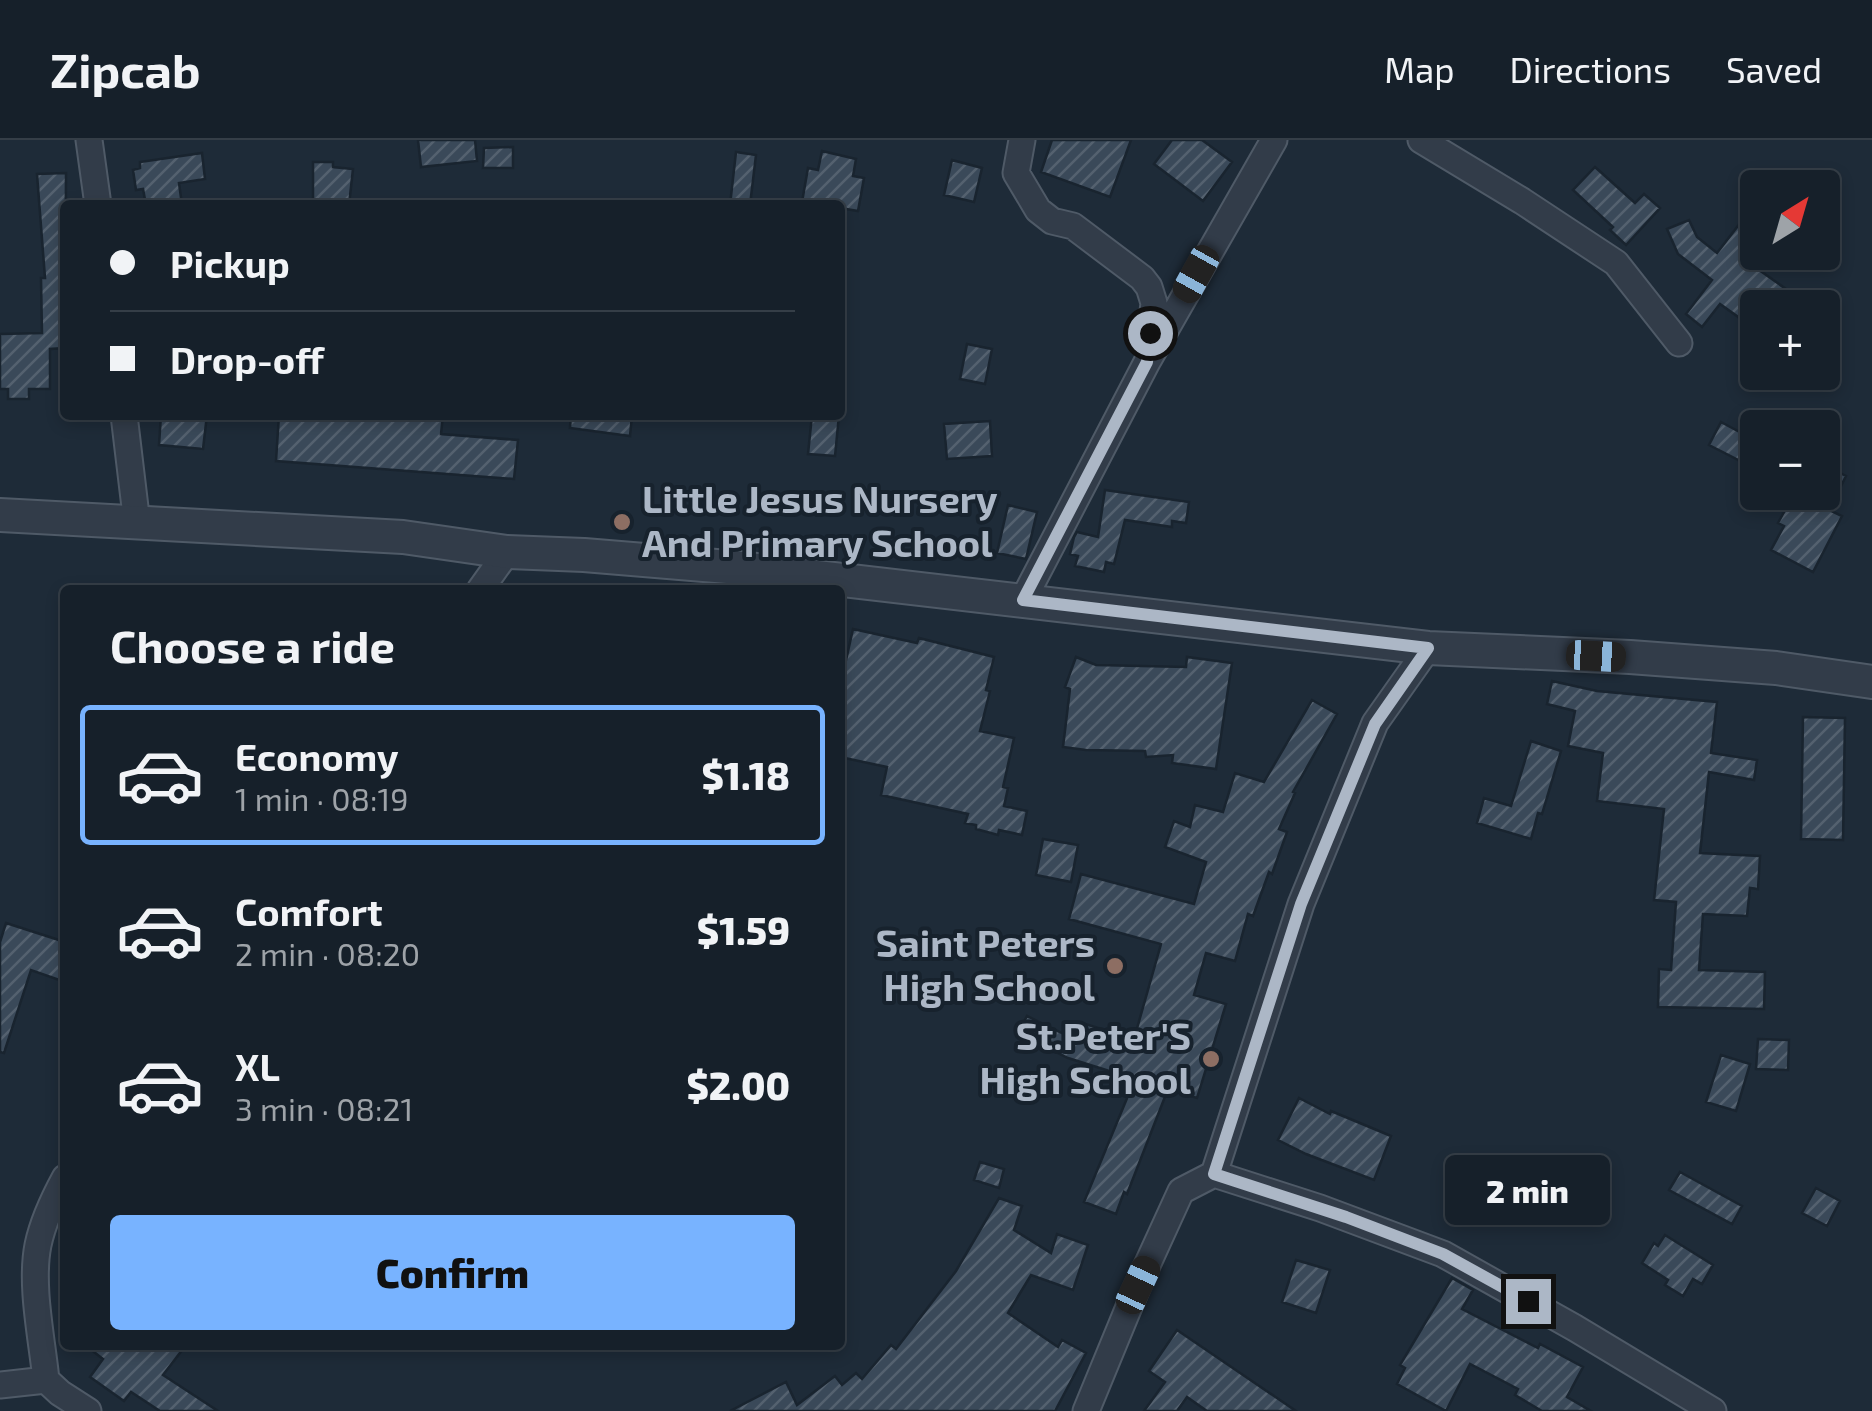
<!DOCTYPE html>
<meta charset="utf-8">
<style>
:root{--surface:#16202a;--page:#1f2832;--text:#f1f3f6;--muted:#9ea3a8;--line:#353e47;--accent:#78b3ff}
body{margin:0;font-family:"Exo 2",sans-serif;background:var(--page);color:var(--text);height:100vh;display:flex;flex-direction:column;font-size:38px;white-space:nowrap}
*{box-sizing:border-box;margin:0}
p{font-size:32px;color:var(--muted)}
.icon{flex:none;width:55px;height:55px;fill:none;stroke:currentColor;stroke-width:2;stroke-linecap:round;stroke-linejoin:round}
.map{position:relative;flex:1;overflow:hidden}
.details{position:absolute;left:60px;top:445px;width:785px;height:765px;display:flex;flex-direction:column;background:var(--surface);border-radius:10px;box-shadow:0 5px 15px #0003,0 0 0 2px var(--line)}
.details>*{flex:none}
.top-card{position:absolute;left:60px;top:60px;width:785px;height:220px;border-radius:10px;box-shadow:0 5px 15px #0003,0 0 0 2px var(--line);display:grid;align-content:center;height:220px;padding:0 50px;background:var(--surface)}
.needle{width:65px;rotate:37deg}
.controls{position:absolute;left:1740px;top:30px;display:grid;gap:20px}
.controls a{display:grid;place-items:center;width:100px;height:100px;border-radius:10px;background:var(--surface);box-shadow:0 5px 15px #0003,0 0 0 2px var(--line);font-size:50px}
.end{position:absolute;width:45px;height:45px;margin:-22px;border:12px solid #acb7c6;background:#111;box-shadow:0 0 0 5px #111}
.from{border-radius:50%}
.bubble{position:absolute;height:70px;border-radius:10px;background:var(--surface);box-shadow:0 5px 15px #0003,0 0 0 2px var(--line);font-size:32px;font-weight:800;line-height:70px;text-align:center}
.car{position:absolute;width:30px;height:60px;margin:-30px -15px;border-radius:12px;box-shadow:0 0 8px 2px #0007;background:linear-gradient(#222 24%,#8ab4d8 0 40%,#222 0 76%,#8ab4d8 0 86%,#222 0)}
.top-card b{display:flex;align-items:center;gap:35px;height:95px;font-size:38px}
.top-card b+b{border-top:2px solid var(--line)}
.top-card i{width:25px;height:25px;background:var(--text)}
ul{padding:0;list-style:none}
li{display:flex;align-items:center;gap:30px;height:140px;margin:0 20px 15px;padding:0 30px;border:5px solid transparent;border-radius:10px}
li div{flex:1}
li b{display:block;font-size:38px}
li em{font-style:normal;font-weight:800}
li.current{border-color:var(--accent)}
li>.icon{width:90px;height:90px;stroke-width:1.5}
h2{padding:0 50px;font-size:45px;line-height:120px}
.cta{display:flex;gap:20px;margin-top:auto;padding:20px 50px}
.cta a{flex:1;height:115px;border-radius:10px;background:var(--accent);color:#111;font-size:40px;font-weight:800;line-height:115px;text-align:center}
header{display:flex;align-items:center;gap:60px;box-sizing:border-box;height:140px;padding:0 50px;background:var(--surface);border-bottom:2px solid var(--line)}
header strong{font-size:48px}
nav{display:flex;gap:55px;margin-inline-start:auto;font-size:35px}
.map>svg:first-child{display:block}
.building{fill:url(#building-hatch);stroke:#19242f;stroke-width:2.5}
.lines{fill:none;stroke-linecap:round;stroke-linejoin:round}
.minor-casing{stroke:#4f5a67;stroke-width:29}
.tertiary-casing{stroke:#4f5a67;stroke-width:36}
.minor{stroke:#323c49;stroke-width:25}
.tertiary{stroke:#323c49;stroke-width:32}
.route{stroke:#acb7c6;stroke-width:12}
.education-dot{fill:#8d6e63;stroke:#17222d;stroke-width:4}
.labels{text-anchor:middle;stroke-width:8;stroke-linejoin:round;paint-order:stroke}
.poi-label{font-size:38px;font-weight:bold;fill:#acb7c6;stroke:#17222d;text-anchor:end}
</style>
<header>
<strong>Zipcab</strong>
<nav><a>Map</a><a>Directions</a><a>Saved</a></nav>
</header>
<div class="map">
<svg width="1872" height="1271" viewBox="0 0 1872 1271">
<defs>
<pattern id="building-hatch" width="6" height="6" patternUnits="userSpaceOnUse" patternTransform="scale(2.5)"><rect width="6" height="6" fill="#3a4959"/><path d="M-1 1l2-2M0 6l6-6M5 7l2-2" fill="none" stroke="#54616f"/></pattern>
</defs>
<rect width="100%" height="100%" fill="#1e2b38"/>
<path class="building" d="M418 0H475L477 21 421 27Z
M1052 0H1131L1110 57 1041 32Z
M1172 0H1202L1232 22 1203 61 1154 24Z
M513 7V28H483L484 8Z
M822 11 856 19 853 36 864 38 858 71 840 68V65L802 62 808 28 818 30Z
M736 12 756 15 750 65H730Z
M202 13 205 39 179 43 182 65H146L143 49 136 50 133 30 140 28V22Z
M952 20 982 28 974 62 944 55Z
M313 22H333V27L353 29 349 65H313Z
M1595 27 1635 63 1644 54 1660 68 1626 105 1610 90 1613 87 1573 50Z
M66 33 65 208 50 209V249H29V259H8V249H0V194L42 193 41 138H45L37 34Z
M1758 60V118L1752 125 1793 154 1782 168H1758V191L1720 164 1702 187 1686 174 1712 140 1678 114 1667 89 1689 80 1697 97 1717 113Z
M967 204 992 209 985 244 960 239Z
M161 275H207L203 309 159 305Z
M279 275H443L441 294 518 300 514 339 276 321Z
M571 275H632L630 296 570 288Z
M812 275H839L835 316 808 314Z
M990 281 992 316 947 319 944 284Z
M1721 282 1758 302V330L1709 305Z
M1822 324 1846 336 1829 370 1842 376 1813 432 1771 410 1784 386 1778 383 1784 372 1746 352H1822Z
M1105 350 1189 362 1186 383 1172 381V387L1125 380 1114 424 1106 422 1104 432 1075 426 1078 416 1070 414 1074 397 1077 392 1098 397Z
M1008 365 1037 372 1026 419 997 413Z
M853 489 917 503 919 498 994 517 986 550 990 551 980 591 1014 598 1003 647 1008 648 1004 666 1027 671 1022 695 999 690 998 695 976 689V685L965 683 968 674 881 655 887 627 840 617V519L846 520Z
M1076 517 1096 525 1186 527 1187 517 1232 523 1216 629 1172 623 1173 615 1146 617 1145 611 1086 610 1063 607 1070 549 1065 547Z
M1552 541 1597 551 1717 562 1711 613 1757 620 1754 640 1709 632 1700 713 1760 716 1758 749 1750 748 1747 776 1703 774 1699 830 1765 832 1764 869 1658 867 1659 829 1671 830 1676 762 1654 760 1664 669 1597 661 1603 613 1568 606 1575 571 1547 564Z
M1312 560 1337 574 1293 652 1295 653 1279 689 1287 692 1272 734 1269 732 1253 776 1248 774 1235 821 1206 813 1194 855 1226 864 1197 958 1168 949 1127 1054 1124 1052 1116 1074 1084 1062 1135 939 1068 918 1018 893 1027 876 1074 899 1079 882 1134 899 1161 804 1069 779 1081 734 1194 764 1206 722 1165 707 1174 681 1190 687 1195 665 1223 672 1235 633 1264 642Z
M1803 577 1845 578 1843 700 1801 699Z
M1531 601 1561 611 1542 674 1538 673 1531 699 1477 683 1484 658 1511 666Z
M1043 699 1078 705 1071 742 1036 735Z
M6 783 65 802V842L31 830 4 913 0 912V802Z
M1758 899 1789 900 1788 930 1756 929Z
M1721 915 1750 924 1736 971 1706 962Z
M1299 958 1330 974 1331 971 1391 996 1374 1040 1306 1014 1278 1000Z
M980 1022 1004 1029 999 1048 974 1040Z
M1680 1032 1742 1066 1732 1084 1669 1050Z
M1816 1048 1840 1061 1827 1086 1802 1073Z
M999 1058 1022 1066 1014 1090 1051 1113 1057 1094 1088 1105 1073 1150 1031 1135 1008 1173 1058 1207 1062 1200 1086 1213 1055 1271H730L786 1242 797 1265 835 1236 842 1245 856 1233 862 1239 891 1205 896 1209 956 1131Z
M1665 1095 1713 1125 1702 1144 1693 1139 1683 1156 1665 1145 1668 1140 1642 1123 1654 1103 1658 1106Z
M1296 1120 1330 1130 1316 1173 1282 1162Z
M1452 1138 1473 1150 1462 1169 1538 1208 1540 1204 1583 1227 1567 1257 1591 1271H1542L1515 1255 1518 1249 1470 1224 1446 1271 1397 1244 1405 1228 1400 1225Z
M1177 1190 1296 1271H1207L1187 1257 1177 1271H1144L1165 1242 1149 1231Z
M85 1205H186L163 1235 218 1271H160L131 1252 124 1261 90 1237 103 1219Z"/>
<g class="lines">
<g class="minor-casing">
<path id="minor" d="M89 0 98 65
M1022 0 1016 33 1038 70 1052 81 1073 86 1142 138 1149 147 1154 163 1149 207
M1421 0 1522 61 1616 123 1679 203
M124 275 137 384
M480 450 507 412
M1023 460 1147 222 1274 0
M1214 1034 1320 1068 1443 1114 1575 1188 1713 1271
M46 1240C42 1199 30 1145 38 1105 43 1081 53 1060 65 1038
M0 1245 46 1240 60 1253 88 1271
M1086 1271 1138 1145 1181 1051 1214 1034 1301 764 1375 583 1428 508"/>
</g>
<g class="tertiary-casing">
<path id="tertiary" d="M0 375 403 397 507 412 584 415 740 428 1428 508 1630 517 1776 528 1872 542"/>
</g>
<use href="#minor" class="minor"/>
<use href="#tertiary" class="tertiary"/>
</g>
<g class="lines">
<path class="route" d="M1150 193 1147 222 1023 460 1428 508 1375 584 1301 764 1214 1034 1346 1077 1443 1114 1528 1161"/>
</g>
<g class="education-dot">
<circle cx="622" cy="382" r="10"/>
<circle cx="1115" cy="826" r="10"/>
<circle cx="1211" cy="919" r="10"/>
</g>
<g class="labels">
<g class="poi-label">
<text x="642" y="373" text-anchor="start">Little Jesus Nursery<tspan x="642" dy="44">And Primary School</tspan></text>
<text x="1095" y="817">Saint Peters<tspan x="1095" dy="44">High School</tspan></text>
<text x="1191" y="910">St.Peter'S<tspan x="1191" dy="44">High School</tspan></text>
</g>
</g>
</svg>
<div class="controls">
<a><svg class="needle" viewBox="-14 -14 28 28"><path d="M0-13l5 13h-10z" fill="#e53935"/><path d="M0 13l5-13h-10z" fill="#9ea3a8"/></svg></a>
<a>+</a>
<a>−</a>
</div>
<i class="end from" style="left:1150px;top:193px"></i>
<i class="end" style="left:1528px;top:1161px"></i>
<div class="bubble" style="left:1445px;top:1015px;width:165px">2 min</div>
<i class="car" style="left:1196px;top:134px;rotate:209deg"></i>
<i class="car" style="left:1596px;top:516px;rotate:93deg"></i>
<i class="car" style="left:1138px;top:1145px;rotate:25deg"></i>
<div class="top-card">
<b><i class="from"></i>Pickup</b>
<b><i></i>Drop-off</b>
</div>
<section class="details">
<h2>Choose a ride</h2>
<ul>
<li class="current"><svg class="icon" aria-label="car" viewBox="0 0 24 24"><path d="M5 17H2v-5l4-1 3-4h7l3 4 3 1v5h-3M9 17h6M6 11h13"/><circle cx="7" cy="17" r="2"/><circle cx="17" cy="17" r="2"/></svg><div><b>Economy</b><p>1 min · 08:19</p></div><em>$1.18</em></li>
<li><svg class="icon" aria-label="car" viewBox="0 0 24 24"><path d="M5 17H2v-5l4-1 3-4h7l3 4 3 1v5h-3M9 17h6M6 11h13"/><circle cx="7" cy="17" r="2"/><circle cx="17" cy="17" r="2"/></svg><div><b>Comfort</b><p>2 min · 08:20</p></div><em>$1.59</em></li>
<li><svg class="icon" aria-label="car" viewBox="0 0 24 24"><path d="M5 17H2v-5l4-1 3-4h7l3 4 3 1v5h-3M9 17h6M6 11h13"/><circle cx="7" cy="17" r="2"/><circle cx="17" cy="17" r="2"/></svg><div><b>XL</b><p>3 min · 08:21</p></div><em>$2.00</em></li>
</ul>
<div class="cta"><a>Confirm</a></div>
</section>
</div>
